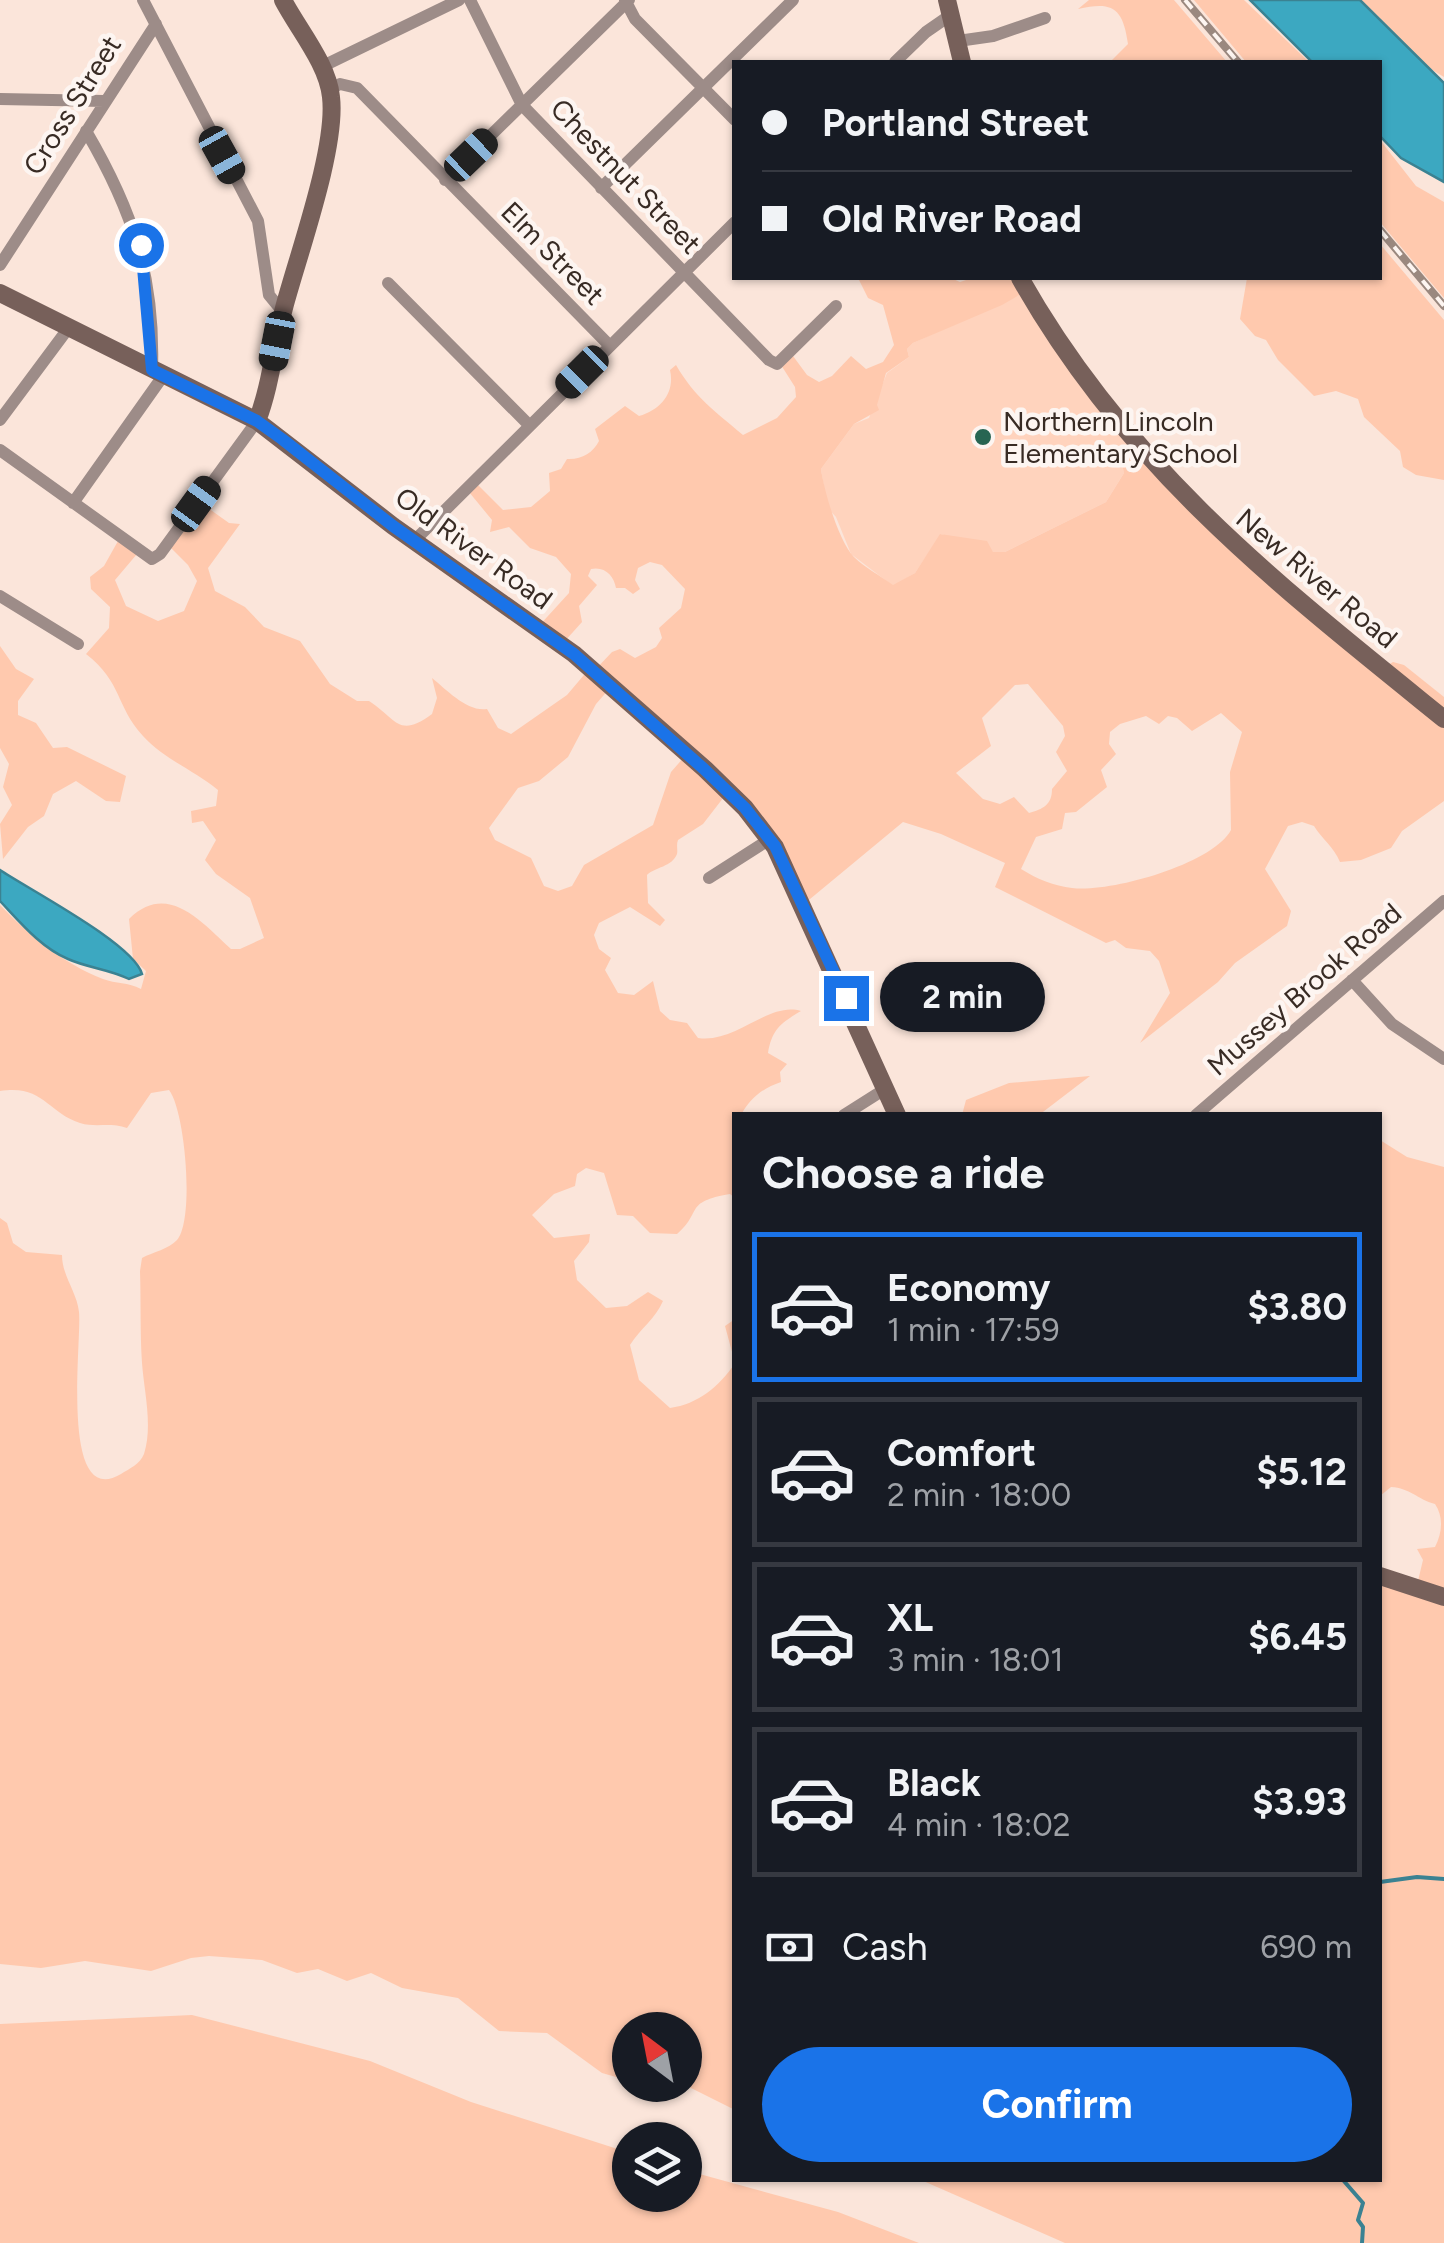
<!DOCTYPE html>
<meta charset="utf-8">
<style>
:root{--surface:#171b24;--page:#20242c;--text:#f1f3f6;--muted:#9ea1a6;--line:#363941;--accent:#1a73e8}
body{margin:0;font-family:Figtree,sans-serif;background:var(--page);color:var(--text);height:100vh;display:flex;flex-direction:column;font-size:38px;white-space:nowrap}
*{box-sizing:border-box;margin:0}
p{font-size:32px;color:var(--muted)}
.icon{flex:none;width:55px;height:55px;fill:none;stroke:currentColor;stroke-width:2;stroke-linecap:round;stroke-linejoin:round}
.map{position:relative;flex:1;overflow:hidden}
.details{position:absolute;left:732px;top:1112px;width:650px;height:1070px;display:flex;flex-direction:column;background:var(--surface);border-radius:0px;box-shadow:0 2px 8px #0004}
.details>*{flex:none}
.hud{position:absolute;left:732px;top:60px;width:650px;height:220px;border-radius:0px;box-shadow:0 2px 8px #0004;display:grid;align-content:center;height:220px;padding:0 30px;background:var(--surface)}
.needle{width:65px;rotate:328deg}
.controls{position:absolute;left:612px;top:2012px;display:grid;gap:20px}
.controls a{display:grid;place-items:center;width:90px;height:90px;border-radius:50%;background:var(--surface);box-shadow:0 2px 8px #0004;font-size:50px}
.end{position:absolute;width:45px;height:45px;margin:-22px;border:12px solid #1a73e8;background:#fff;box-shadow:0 0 0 5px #fff}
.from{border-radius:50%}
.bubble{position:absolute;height:70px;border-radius:35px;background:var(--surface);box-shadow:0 2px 8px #0004;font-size:32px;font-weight:700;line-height:70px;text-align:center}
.car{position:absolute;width:30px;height:60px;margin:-30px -15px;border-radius:12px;box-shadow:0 0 8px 2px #0007;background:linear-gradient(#222 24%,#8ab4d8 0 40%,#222 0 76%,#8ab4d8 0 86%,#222 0)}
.hud b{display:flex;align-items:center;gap:35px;height:95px;font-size:38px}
.hud b+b{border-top:2px solid var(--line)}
.hud i{width:25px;height:25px;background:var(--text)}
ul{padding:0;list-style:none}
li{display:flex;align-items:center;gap:30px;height:150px;margin:0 20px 15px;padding:0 10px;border:5px solid var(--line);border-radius:0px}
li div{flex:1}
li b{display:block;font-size:38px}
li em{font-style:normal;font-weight:700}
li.active{border-color:var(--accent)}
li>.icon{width:90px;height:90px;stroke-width:1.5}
h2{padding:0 30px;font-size:45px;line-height:120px}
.pay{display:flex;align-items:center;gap:25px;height:110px;padding:0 30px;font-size:38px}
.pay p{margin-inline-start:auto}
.button{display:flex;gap:20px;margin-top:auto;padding:20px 30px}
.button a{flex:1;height:115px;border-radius:60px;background:var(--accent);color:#fff;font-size:40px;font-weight:700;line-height:115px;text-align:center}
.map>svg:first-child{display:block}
.built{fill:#ffd3bd}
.green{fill:#ffc9ae;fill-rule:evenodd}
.water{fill:#3ca8c1;stroke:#3b8292;stroke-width:2.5}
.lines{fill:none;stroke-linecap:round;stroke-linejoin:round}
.stream{stroke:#3b8292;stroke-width:4}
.street{stroke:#9d8c88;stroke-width:12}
.secondary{stroke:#77605a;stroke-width:18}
.rail-casing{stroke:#9a887f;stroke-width:8}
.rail{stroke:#fdf5f1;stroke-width:4;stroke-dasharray:11;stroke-linecap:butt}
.route{stroke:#1a73e8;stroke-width:12}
.poi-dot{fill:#276552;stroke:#fdf5f1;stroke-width:4}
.labels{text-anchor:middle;stroke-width:9;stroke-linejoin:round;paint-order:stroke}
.street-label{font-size:28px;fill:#382b24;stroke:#fdf5f1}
.poi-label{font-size:28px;fill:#382b24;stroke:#fdf5f1;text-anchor:start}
</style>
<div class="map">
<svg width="1444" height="2243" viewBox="0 0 1444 2243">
<rect width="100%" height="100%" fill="#fbe5da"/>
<path class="built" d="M1023 293 1088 395 1132 450 1122 460 1124 473 1106 502 1005 552H993L941 534 915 573 893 586 851 554 836 517 827 507 821 469 854 424 869 418 887 373 909 357 907 349 913 343Z"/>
<path class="green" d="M1089 0H1174L1227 62H1110L1128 44C1123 7 1112 1 1078 9Z
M1194 0H1244L1309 62H1246Z
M1351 0H1444V77L1424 65Z
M1380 140 1416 186 1444 202V298L1380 222Z
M1380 244 1444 320V480L1416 475 1403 467 1400 451 1364 417 1358 399 1336 391 1314 396 1278 360 1266 340 1255 336 1240 319 1247 278H1380Z
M858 278H951L960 282 972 278H1020L1026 291 1002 305 913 343 907 349 909 357 886 373 877 405 879 410 854 424 821 469C824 491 839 542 854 557 865 568 881 576 893 585L915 573 940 534 987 541 993 552H1005L1106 502 1124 473 1121 460 1136 447 1184 498 1388 665 1393 662 1404 665 1444 697V801L1402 831 1391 848 1361 860 1340 862C1334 847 1322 839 1314 826L1302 822 1288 826 1265 869 1291 911 1287 926 1235 963 1218 982 1140 1043 1170 993 1159 961 1150 951 1126 948 1115 940 1106 943 995 887 1005 863 941 834 903 822 804 904 776 852 727 793 703 824 678 840C676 845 678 850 677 854 672 867 655 867 647 875L648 903 665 920 660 926 630 907 599 923 594 935 599 949 611 958 605 970 618 993 634 995 653 981 660 1011 670 1020 687 1023 698 1038C735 1044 769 1001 801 1011 781 1023 772 1029 768 1053L787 1064 780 1072 781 1082C763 1088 750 1098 741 1115H735V1198L730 1194C683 1202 703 1212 677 1234L650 1233 633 1216 617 1215 604 1173 586 1168 577 1174 575 1186 554 1194 532 1215 554 1238 590 1234 589 1242 574 1261 577 1280 606 1308 627 1306 648 1292 663 1301C656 1318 640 1329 630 1345L639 1380 670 1408C698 1404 719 1387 735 1363L725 1326 735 1319V2110L685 2085V2030H630V2081L602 2073 547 2033 499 2031 458 1998 402 1988 371 1973 347 1981 318 1969 297 1973 262 1960 209 1956 191 1958 151 1971 85 1961 41 1968 0 1964V1218L7 1223 13 1243 26 1252 62 1255C62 1276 77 1292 79 1312 82 1341 59 1511 121 1474 129 1469 140 1464 144 1454 153 1426 144 1391 142 1363 140 1332 141 1302 140 1271L142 1258C153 1252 169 1249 177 1240 195 1219 185 1110 169 1090L151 1093 127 1128C110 1122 96 1128 80 1123 47 1112 43 1084 0 1091V905C29 935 64 964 103 979 116 984 128 982 141 989L146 971 133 959 129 919C168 881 201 922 231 949H240L264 938 250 898 216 874 205 860 216 840 203 821 192 823 191 811 216 806 218 790C194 770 165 760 143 736 115 705 123 683 86 654L109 628 110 607 91 589 90 577 104 566 118 541 137 554 115 580 126 606 158 621 184 611 197 581 188 565 169 546 201 503 229 523 240 524 208 568 215 591 245 607 264 627 300 641 330 684 357 701H369C397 719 398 739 432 714L437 698 432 678C447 690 467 712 487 709L498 728 511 734 567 695 589 669 595 670 612 652 620 649 635 658 656 647 662 638 659 628 681 608 685 589 662 565 650 562 638 568 635 580 640 589 633 594 625 588H616C614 576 605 566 591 569L588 576 597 585 579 606 582 622 564 642 537 628 569 593 571 574 556 557 530 548 509 527 490 532 492 520 469 492 477 484 503 510 531 507 550 491 549 473 561 469 567 459C581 460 593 453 599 441L595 429 625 406 639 416C662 409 675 392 670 370L676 365C696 399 715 411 743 435L777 418 796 397 795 387 781 365 793 356 807 375 819 382 832 376 851 356 866 369 883 362 894 345 883 305 868 298ZM1028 684 1063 726 1065 736 1056 752 1067 771 1052 789C1052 805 1043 809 1029 813L1014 797 1000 804 983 799 956 773 991 746 982 718 1015 685ZM610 688 685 756 671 772 653 825 584 865 572 886 558 891 544 886 531 858 495 840 489 828 518 788 539 781 568 757 596 704ZM1221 713 1242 732 1230 772 1231 830C1213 864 1110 893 1072 888 1054 886 1037 879 1021 869L1036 837 1062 829 1065 813 1076 812 1107 787 1101 770 1116 754 1109 744 1110 732 1120 724 1146 716 1159 724 1168 716 1177 718 1192 731Z
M0 646 16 669 34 679 18 701V715L36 723 53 748 67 747 126 776 120 802 106 801 76 781 53 794 44 816 28 827 3 859 0 824 12 805 3 787 9 764 0 748Z
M1090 1076 1039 1115H962L966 1100 1009 1083Z
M1380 1140 1407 1157 1444 1167V2243H1065L921 2180H1380V1575L1417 1585 1423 1560 1417 1549 1435 1547C1442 1534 1444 1517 1435 1504 1417 1499 1410 1488 1391 1487L1380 1496Z
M192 2015 370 2061 471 2102 630 2153V2195H685V2170L838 2212 919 2243H0V2024Z"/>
<path class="water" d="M1250 0H1360L1444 83V182L1401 158 1380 136V62H1312Z
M0 870C30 890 134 944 142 974L129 979C109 969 88 968 68 959 41 948 19 921 0 901Z"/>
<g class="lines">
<path class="stream" d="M1380 1882 1417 1877 1444 1879
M1343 2180 1363 2203 1358 2220 1363 2227 1362 2243"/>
<path class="street" d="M143 0 258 221 269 295 283 312
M470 0 522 105 769 360 777 364 836 306
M625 0 635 19 735 120
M958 41 993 36 1045 18
M895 62 926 32 952 14
M321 67 459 0
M330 89 340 84 357 88 609 345
M0 99 104 101
M86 131C133 211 155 277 152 370
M445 180 629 0
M601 188 793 0
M0 265 156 24
M388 283 529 425
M0 420 70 326
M0 450 152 559 160 554 257 421
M73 503 163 376
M414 541 735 222
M0 596 78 644
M709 878 770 839
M1352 980 1392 1024 1444 1059
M844 1115 885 1089
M1196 1115 1444 901"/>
<path class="secondary" d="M947 0 962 62
M1020 278C1127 468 1278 585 1444 719
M0 293 257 421 393 526 574 654 705 769 745 808 775 847 897 1115
M257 421C271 385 274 346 284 308 298 255 337 148 331 97 328 64 298 29 283 0
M1380 1576 1444 1597"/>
<g class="rail-casing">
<path id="rail" d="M1185 0 1238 62
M1380 230 1444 306"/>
</g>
<use href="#rail" class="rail"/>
</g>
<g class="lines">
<path class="route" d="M141 245 152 370 257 421 282 439 393 526 574 654 704 769 745 808 775 846 846 998"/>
</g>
<circle class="poi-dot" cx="983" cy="437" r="10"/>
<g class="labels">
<g class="street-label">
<text transform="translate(72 105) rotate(-58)" y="10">Cross Street</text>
<text transform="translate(626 176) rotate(46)" y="10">Chestnut Street</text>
<text transform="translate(553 253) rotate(45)" y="10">Elm Street</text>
<text transform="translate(474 548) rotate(36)" y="10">Old River Road</text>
<text transform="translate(1317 578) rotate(40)" y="10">New River Road</text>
<text transform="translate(1304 989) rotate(-41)" y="10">Mussey Brook Road</text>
</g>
<g class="poi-label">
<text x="1003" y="431">Northern Lincoln<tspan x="1003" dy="32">Elementary School</tspan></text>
</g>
</g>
</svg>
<div class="controls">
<a><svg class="needle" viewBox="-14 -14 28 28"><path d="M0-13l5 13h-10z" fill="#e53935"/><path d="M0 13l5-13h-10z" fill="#9ea1a6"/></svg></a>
<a><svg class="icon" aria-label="layers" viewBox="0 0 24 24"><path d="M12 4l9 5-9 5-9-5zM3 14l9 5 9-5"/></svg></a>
</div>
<i class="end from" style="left:141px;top:245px"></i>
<i class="end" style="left:846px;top:998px"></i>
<div class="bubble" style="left:880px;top:962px;width:165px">2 min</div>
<i class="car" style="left:222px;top:155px;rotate:151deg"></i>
<i class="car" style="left:471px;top:155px;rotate:46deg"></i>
<i class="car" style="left:277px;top:341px;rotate:191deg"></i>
<i class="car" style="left:582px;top:372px;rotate:225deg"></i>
<i class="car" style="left:196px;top:504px;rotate:36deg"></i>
<div class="hud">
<b><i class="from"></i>Portland Street</b>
<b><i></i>Old River Road</b>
</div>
<section class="details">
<h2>Choose a ride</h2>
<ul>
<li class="active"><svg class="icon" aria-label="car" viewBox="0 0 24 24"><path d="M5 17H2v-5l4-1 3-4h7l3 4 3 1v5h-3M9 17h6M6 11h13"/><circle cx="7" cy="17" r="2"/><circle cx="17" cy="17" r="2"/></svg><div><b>Economy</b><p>1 min · 17:59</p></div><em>$3.80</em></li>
<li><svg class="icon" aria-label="car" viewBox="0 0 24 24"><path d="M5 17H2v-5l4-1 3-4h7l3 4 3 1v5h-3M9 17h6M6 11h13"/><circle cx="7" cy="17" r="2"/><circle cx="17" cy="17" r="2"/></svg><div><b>Comfort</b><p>2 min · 18:00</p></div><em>$5.12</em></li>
<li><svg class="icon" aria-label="car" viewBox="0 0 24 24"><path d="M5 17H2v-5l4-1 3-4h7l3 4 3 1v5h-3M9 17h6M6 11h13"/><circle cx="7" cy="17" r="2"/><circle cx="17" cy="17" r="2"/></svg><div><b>XL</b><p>3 min · 18:01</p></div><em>$6.45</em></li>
<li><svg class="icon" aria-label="car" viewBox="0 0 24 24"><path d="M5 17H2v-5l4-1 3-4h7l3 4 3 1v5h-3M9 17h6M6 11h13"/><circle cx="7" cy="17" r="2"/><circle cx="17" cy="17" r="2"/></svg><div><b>Black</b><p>4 min · 18:02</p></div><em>$3.93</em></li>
</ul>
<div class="pay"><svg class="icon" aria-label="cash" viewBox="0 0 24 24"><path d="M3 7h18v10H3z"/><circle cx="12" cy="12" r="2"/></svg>Cash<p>690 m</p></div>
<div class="button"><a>Confirm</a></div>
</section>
</div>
